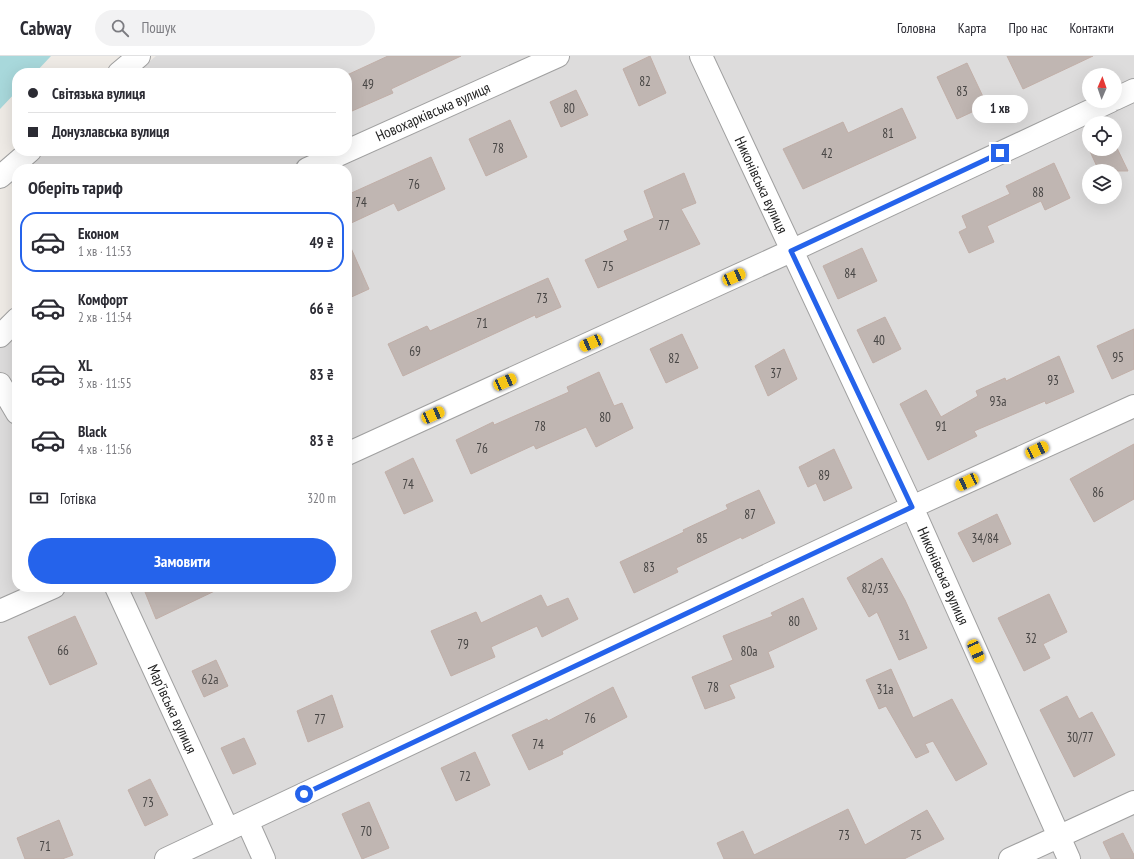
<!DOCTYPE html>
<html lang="uk">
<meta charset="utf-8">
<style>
:root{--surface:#fff;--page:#f2f2f3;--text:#2b2b33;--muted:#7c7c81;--line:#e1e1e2;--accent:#2563eb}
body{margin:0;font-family:"PT Sans Narrow",sans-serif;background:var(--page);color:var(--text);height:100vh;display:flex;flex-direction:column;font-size:15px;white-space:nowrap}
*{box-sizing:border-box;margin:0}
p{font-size:13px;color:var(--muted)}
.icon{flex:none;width:22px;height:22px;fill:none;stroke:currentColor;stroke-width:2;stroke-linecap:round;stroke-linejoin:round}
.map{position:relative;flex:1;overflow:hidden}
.drawer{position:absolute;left:12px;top:108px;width:340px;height:428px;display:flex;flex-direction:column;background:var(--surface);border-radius:16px;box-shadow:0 4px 16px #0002}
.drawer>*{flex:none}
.guide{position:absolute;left:12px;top:12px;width:340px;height:88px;border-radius:16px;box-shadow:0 4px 16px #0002;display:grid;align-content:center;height:88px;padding:0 16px;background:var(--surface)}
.needle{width:26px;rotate:2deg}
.controls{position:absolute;left:1082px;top:12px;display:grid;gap:8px}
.controls a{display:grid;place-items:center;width:40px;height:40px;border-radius:50%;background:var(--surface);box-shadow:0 4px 16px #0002;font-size:20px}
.end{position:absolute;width:18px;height:18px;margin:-9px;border:5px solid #2563eb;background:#fff;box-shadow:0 0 0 2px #fff}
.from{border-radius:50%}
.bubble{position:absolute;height:28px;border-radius:14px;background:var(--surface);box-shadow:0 4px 16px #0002;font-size:13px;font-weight:600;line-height:28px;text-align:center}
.car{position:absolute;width:12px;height:24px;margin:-12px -6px;border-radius:5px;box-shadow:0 0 3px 1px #0007;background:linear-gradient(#f5c518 24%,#345 0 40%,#f5c518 0 76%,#345 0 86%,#f5c518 0)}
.guide b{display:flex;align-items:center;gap:14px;height:38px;font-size:15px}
.guide b+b{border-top:1px solid var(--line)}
.guide i{width:10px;height:10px;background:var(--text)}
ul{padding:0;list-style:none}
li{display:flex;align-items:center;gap:12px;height:60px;margin:0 8px 6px;padding:0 8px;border:2px solid transparent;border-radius:16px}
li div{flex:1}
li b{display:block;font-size:15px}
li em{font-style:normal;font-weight:600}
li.selected{border-color:var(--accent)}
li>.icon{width:36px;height:36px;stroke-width:1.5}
h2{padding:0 16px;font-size:18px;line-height:48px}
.pay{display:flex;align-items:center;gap:10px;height:44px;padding:0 16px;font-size:15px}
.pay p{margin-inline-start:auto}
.cta{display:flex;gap:8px;margin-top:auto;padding:8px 16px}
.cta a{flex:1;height:46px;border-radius:24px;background:var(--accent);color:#fff;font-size:16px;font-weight:600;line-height:46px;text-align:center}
header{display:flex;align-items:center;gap:24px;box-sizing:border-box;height:56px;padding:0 20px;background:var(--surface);border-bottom:1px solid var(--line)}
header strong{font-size:19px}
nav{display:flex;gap:22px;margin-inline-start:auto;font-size:14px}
.search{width:280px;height:36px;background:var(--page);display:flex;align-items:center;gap:10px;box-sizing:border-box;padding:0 14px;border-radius:22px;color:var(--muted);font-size:15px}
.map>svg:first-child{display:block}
.residential{fill:#dddcdc;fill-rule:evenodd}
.water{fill:#a8d8db}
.building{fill:#c0b6b2;stroke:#c1afa8}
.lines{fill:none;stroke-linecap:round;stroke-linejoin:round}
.street-casing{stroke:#a0a0a0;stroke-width:24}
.street{stroke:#fff;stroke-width:22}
.route{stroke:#2563eb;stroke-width:5}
.labels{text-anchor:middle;stroke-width:3;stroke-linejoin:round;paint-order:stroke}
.number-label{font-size:13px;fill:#474544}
.street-label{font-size:15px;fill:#1f1f1f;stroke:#fff}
</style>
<header>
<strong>Cabway</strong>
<div class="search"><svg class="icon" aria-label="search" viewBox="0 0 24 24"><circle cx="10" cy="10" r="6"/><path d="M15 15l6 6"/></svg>Пошук</div>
<nav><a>Головна</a><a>Карта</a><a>Про нас</a><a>Контакти</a></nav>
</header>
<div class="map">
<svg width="1134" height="803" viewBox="0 0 1134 803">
<rect width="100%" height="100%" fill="#efebe6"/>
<path class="residential" d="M156 0H1134V803H0V288L17 279V531H347V113H24L45 95H347V17H136ZM1089 19H1115V45H1089ZM1089 67H1115V93H1089ZM1089 115H1115V141H1089Z
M17 119V168L11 124Z"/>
<path class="water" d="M0 0H51L35 17H17V35L0 53Z"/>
<path class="building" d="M388 0H461L391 33 393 37 352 55 347 45V19Z
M650 0 666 37 639 50 623 13Z
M1007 0H1093L1023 33Z
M967 7 987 49 957 63 937 21Z
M576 34 588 59 561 71 550 46Z
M902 52 916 82 803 133 783 93 843 66 848 77Z
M510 64 527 101 486 120 469 83Z
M1115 88 1128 115H1099L1088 91 1089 93H1115Z
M431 101 445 133 398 155 394 147 347 169V139Z
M1054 107 1070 142 1045 154 1041 145 987 170 994 186 969 197 959 176 967 172 962 160 1010 138 1006 130Z
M684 117 696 147 681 153 700 188 598 232 585 204 628 184 624 175 654 162 644 135Z
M347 183 369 233 347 243Z
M862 192 877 225 838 243 823 210Z
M548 222 561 251 536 262 535 259 403 320 388 288 427 270 430 275Z
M885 261 901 293 873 307 857 274Z
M1134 273V313L1112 323 1097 290Z
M682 278 698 312 666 327 650 293Z
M784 293 797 323 768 340 755 310Z
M1059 300 1074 336 1046 348 1045 345 974 375 977 380 928 404 900 348 926 334 941 361 978 340 976 335 1005 322 1006 325Z
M599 316 614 350 622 347 633 372 596 391 586 371 536 393 534 389 471 418 456 384 493 366 494 369 569 336 567 331Z
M1134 388V443L1094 466 1070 423Z
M834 393 852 432 824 445 816 427 808 431 799 411Z
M413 402 433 445 404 458 385 416Z
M759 434 775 467 742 483 741 481 676 512 678 516 634 537 620 506 684 476 683 474 728 453 726 449Z
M997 458 1011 488 973 506 958 477Z
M882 502 905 544 927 592 899 604 877 556 869 561 847 522Z
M143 531H223L156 563Z
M1049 538 1067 576 1043 588 1050 602 1024 615 998 562Z
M541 539 547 551 568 542 578 563 542 581 537 570 491 591 495 601 451 620 431 575 476 556 481 567Z
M803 542 817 573 768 596 774 611 729 629 735 642 705 653 692 621 733 604 723 580 773 560 771 557Z
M75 560 97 608 50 629 28 581Z
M216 604 228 630 204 641 192 615Z
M891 613 913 662 952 643 987 708 956 725 933 685 925 688 929 696 916 702 886 650 879 653 866 624Z
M613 631 627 661 562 695 563 698 529 714 512 679 547 663 548 665Z
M332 639 343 671 308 686 297 655Z
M1067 640 1079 663 1092 656 1115 699 1074 721 1040 654Z
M244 682 256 708 233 718 221 692Z
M475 696 490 729 456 745 441 712Z
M150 723 168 759 145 770 128 734Z
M369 746 389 792 362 803 342 758Z
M848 753 865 789 927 754 944 783 904 803H724L717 787 743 775 754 799Z
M59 764 73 799 62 803H25L17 782Z
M1123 777 1134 799V803H1111L1103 786Z"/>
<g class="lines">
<g class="street-casing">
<path id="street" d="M701 0 912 451 1069 803
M119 17 139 0
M1115 43 1134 34
M307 113 558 0
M0 121 30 95
M0 280 17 263
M0 328 17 357
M347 398 791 195 1111 45
M116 531 228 774
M0 555 54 531
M247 765 264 803
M166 803 912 451 1134 350
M1010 803 1134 746"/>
</g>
<use href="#street" class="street"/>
</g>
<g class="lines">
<path class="route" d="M304 738 912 451 791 195 1000 97"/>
</g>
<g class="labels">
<g class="number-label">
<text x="645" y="30">82</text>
<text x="368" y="33">49</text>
<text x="962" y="40">83</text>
<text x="569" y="57">80</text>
<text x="888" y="82">81</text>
<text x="498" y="97">78</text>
<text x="827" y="102">42</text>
<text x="414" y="133">76</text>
<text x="1038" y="141">88</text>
<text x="361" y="151">74</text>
<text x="664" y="174">77</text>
<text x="608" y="215">75</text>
<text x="850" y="222">84</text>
<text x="542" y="247">73</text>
<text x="482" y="272">71</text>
<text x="879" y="289">40</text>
<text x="415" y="300">69</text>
<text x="1118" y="306">95</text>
<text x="674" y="307">82</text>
<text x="776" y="322">37</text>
<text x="1053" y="329">93</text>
<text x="998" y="350">93а</text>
<text x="605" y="366">80</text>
<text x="540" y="375">78</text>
<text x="941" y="375">91</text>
<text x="482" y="397">76</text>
<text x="824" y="424">89</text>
<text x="408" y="433">74</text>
<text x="1098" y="441">86</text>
<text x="750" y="463">87</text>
<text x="702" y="487">85</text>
<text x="985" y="487">34/84</text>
<text x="649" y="516">83</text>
<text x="875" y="537">82/33</text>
<text x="794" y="570">80</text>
<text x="904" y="584">31</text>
<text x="1031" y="587">32</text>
<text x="463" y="593">79</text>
<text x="63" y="599">66</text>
<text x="749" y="600">80а</text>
<text x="210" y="628">62а</text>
<text x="713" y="636">78</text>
<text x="885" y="638">31а</text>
<text x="590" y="667">76</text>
<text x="320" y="668">77</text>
<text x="1080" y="686">30/77</text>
<text x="538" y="693">74</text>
<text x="465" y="725">72</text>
<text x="148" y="751">73</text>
<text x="366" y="780">70</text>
<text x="844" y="784">73</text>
<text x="916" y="784">75</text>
<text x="45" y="795">71</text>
</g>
<g class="street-label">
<text transform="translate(433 56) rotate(-24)" y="5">Новохарківська вулиця</text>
<text transform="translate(761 129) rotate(65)" y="5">Никонівська вулиця</text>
<text transform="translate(943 520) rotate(66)" y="5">Никонівська вулиця</text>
<text transform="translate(172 653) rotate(65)" y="5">Мар'ївська вулиця</text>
</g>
</g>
</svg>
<div class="controls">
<a><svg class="needle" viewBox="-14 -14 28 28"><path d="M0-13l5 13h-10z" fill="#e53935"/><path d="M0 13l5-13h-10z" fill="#7c7c81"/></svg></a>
<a><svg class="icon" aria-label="locate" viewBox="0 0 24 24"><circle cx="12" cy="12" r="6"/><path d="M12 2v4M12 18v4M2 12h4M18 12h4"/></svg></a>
<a><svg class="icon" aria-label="layers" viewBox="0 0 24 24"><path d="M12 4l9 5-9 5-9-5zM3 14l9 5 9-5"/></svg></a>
</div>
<i class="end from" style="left:304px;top:738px"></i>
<i class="end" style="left:1000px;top:97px"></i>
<div class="bubble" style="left:972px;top:39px;width:56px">1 хв</div>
<i class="car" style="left:734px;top:221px;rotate:66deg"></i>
<i class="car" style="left:591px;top:287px;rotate:246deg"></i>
<i class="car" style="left:505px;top:326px;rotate:66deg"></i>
<i class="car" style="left:433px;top:359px;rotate:66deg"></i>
<i class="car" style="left:1037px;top:394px;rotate:65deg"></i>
<i class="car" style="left:967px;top:426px;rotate:245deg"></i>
<i class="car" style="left:976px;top:595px;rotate:156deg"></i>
<div class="guide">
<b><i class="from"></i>Світязька вулиця</b>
<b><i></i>Донузлавська вулиця</b>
</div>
<section class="drawer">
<h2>Оберіть тариф</h2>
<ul>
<li class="selected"><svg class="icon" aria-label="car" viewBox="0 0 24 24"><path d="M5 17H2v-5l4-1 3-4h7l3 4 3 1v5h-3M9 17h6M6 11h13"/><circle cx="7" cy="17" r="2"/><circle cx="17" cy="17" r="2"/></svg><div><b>Економ</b><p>1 хв · 11:53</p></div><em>49 ₴</em></li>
<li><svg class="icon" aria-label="car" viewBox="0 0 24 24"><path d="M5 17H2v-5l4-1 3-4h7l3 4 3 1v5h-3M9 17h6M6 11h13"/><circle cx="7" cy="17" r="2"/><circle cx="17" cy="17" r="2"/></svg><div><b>Комфорт</b><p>2 хв · 11:54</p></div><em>66 ₴</em></li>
<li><svg class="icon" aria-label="car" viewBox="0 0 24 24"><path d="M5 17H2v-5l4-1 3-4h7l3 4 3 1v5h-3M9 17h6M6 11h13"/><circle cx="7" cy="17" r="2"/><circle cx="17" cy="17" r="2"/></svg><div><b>XL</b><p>3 хв · 11:55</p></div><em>83 ₴</em></li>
<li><svg class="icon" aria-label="car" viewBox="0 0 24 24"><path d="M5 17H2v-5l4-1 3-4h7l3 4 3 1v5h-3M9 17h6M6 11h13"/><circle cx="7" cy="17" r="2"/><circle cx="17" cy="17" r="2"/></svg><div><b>Black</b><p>4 хв · 11:56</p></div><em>83 ₴</em></li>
</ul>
<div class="pay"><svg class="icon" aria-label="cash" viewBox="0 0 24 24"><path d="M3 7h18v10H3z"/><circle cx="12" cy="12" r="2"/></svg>Готівка<p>320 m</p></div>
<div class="cta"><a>Замовити</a></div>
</section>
</div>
